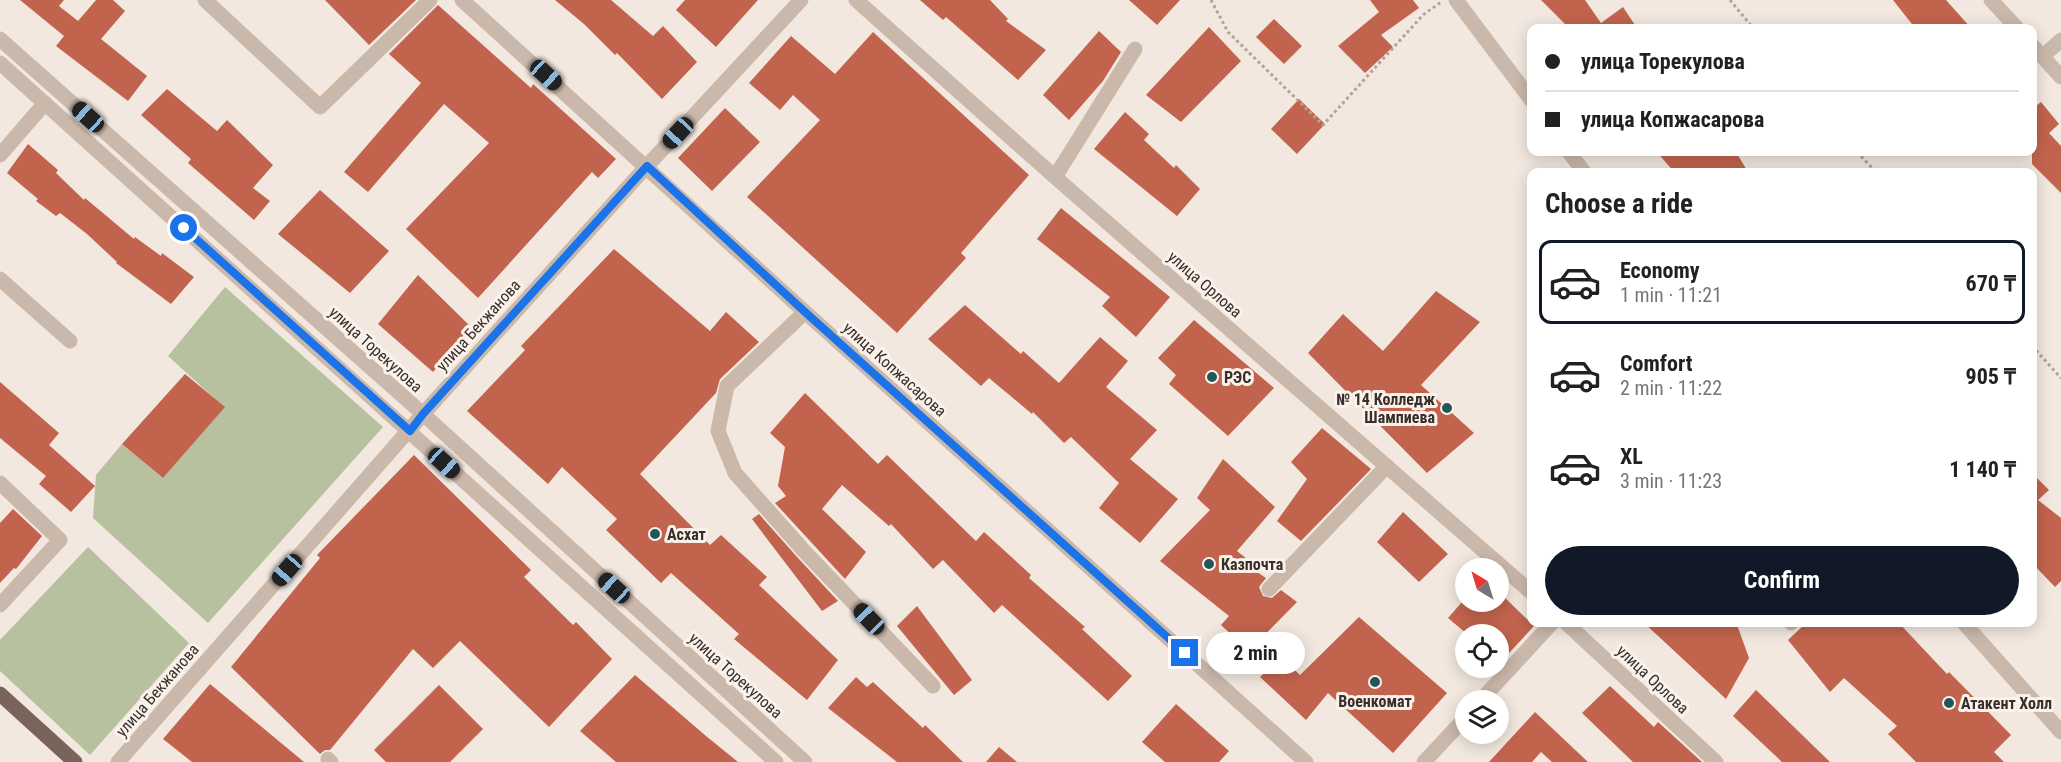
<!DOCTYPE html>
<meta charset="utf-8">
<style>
:root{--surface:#fff;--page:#f2f2f2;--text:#202124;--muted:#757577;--line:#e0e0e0;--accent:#111827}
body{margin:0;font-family:"Roboto Condensed",sans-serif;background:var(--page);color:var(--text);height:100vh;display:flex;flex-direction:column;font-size:22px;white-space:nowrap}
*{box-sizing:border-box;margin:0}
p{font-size:20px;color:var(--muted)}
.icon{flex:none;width:33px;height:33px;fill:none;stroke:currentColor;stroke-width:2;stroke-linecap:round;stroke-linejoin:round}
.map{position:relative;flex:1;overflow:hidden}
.drawer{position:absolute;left:1527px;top:168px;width:510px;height:459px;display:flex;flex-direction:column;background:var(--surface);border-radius:12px;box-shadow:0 3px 15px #0003}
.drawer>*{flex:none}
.guide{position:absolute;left:1527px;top:24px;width:510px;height:132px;border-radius:12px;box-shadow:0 3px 15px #0003;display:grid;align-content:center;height:132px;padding:0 18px;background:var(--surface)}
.needle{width:39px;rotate:322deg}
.fabs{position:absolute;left:1455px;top:558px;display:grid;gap:12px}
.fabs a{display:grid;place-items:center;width:54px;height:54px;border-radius:50%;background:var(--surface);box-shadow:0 3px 15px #0003;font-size:30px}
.end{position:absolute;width:27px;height:27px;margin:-14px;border:8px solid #1a73e8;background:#fff;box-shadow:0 0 0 3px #fff}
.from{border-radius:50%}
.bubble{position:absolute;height:42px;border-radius:21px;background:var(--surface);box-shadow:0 3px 15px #0003;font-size:20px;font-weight:700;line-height:42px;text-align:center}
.car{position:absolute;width:18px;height:36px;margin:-18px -9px;border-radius:8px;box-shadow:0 0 4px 2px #0007;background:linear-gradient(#222 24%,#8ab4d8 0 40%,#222 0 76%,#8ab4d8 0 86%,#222 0)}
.guide b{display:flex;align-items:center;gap:21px;height:57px;font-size:22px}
.guide b+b{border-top:2px solid var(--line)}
.guide i{width:15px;height:15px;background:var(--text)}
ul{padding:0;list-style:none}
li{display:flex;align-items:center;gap:18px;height:84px;margin:0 12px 9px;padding:0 6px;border:3px solid transparent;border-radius:12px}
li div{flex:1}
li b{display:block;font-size:22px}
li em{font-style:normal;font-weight:700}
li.current{border-color:var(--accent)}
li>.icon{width:54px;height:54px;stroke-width:1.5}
h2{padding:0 18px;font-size:27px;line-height:72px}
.action{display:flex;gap:12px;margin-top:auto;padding:12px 18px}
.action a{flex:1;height:69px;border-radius:36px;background:var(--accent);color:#fff;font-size:24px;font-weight:700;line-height:69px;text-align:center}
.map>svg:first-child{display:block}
.green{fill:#b7c19f}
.building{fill:#c2644d}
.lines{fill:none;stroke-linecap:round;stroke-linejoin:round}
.path{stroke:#b6a295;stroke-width:3;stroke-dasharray:3 3;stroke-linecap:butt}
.minor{stroke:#cab8ab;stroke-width:15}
.major{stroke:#79645c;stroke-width:15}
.route{stroke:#1a73e8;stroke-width:8}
.poi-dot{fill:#215759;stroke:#faf2eb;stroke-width:2}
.labels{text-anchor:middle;stroke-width:6;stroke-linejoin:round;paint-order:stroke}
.street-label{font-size:16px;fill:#382e2a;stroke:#faf2eb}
.poi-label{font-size:16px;font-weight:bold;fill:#382e2a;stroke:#faf2eb;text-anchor:start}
</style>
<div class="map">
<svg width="2061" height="762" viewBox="0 0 2061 762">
<rect width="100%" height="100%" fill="#f2e8df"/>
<path class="green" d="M225 287 383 427 208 623 93 518 96 475 122 444 163 478 224 407 168 356Z
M88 547 189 643 90 755 0 671V640Z"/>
<path class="building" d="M20 0H64L59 6 78 21 96 0H113L125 11 101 39 147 76 128 101 56 46 64 36Z
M325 0H416L369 45Z
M555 0H611L653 36 663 26 697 62 662 99 617 53 615 55 584 24Z
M685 0H758L716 47 676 10Z
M920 0H990L1008 19 1006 21 1046 50 1018 80 946 17 943 20Z
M1129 0H1180L1157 25Z
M1370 0H1413L1419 8 1381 35 1393 47 1365 73 1338 46 1379 12Z
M1541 0H1585L1601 23 1623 7 1637 28H1569Z
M1893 0H1946L1971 28H1915Z
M438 5 531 88 533 84 616 159 598 178 592 172 478 298 406 229 489 143 444 104 368 192 344 172 421 83 389 54Z
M1274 19 1302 46 1284 64 1256 37Z
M1209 27 1241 61 1181 122 1146 95Z
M1099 31 1121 52 1103 81 1069 120 1043 95Z
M873 32 1029 175 961 253 966 258 897 333 747 197 820 120 793 95 780 110 749 83 791 36 835 74Z
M167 89 217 131 227 120 273 165 253 188 270 201 254 220 188 163 191 159 141 115Z
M1299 99 1325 124 1297 154 1271 129Z
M2041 102 2059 124 2049 133 2061 146V193L2032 164V109Z
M725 108 760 142 712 191 678 158Z
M1125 112 1149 134 1144 140 1174 168 1176 165 1200 189 1177 216 1094 149Z
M28 144 58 170 56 173 84 200 85 198 134 239 135 237 161 256 162 253 194 277 171 304 116 263 117 262 87 234 60 213 56 216 36 201 38 199 7 173Z
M1657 152H1736L1748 172H1674Z
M320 190 389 251 350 293 278 234Z
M1061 208 1170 297 1136 337 1102 306 1110 297 1037 239Z
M614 249 710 331 726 312 759 342 720 379 716 393 640 474 710 545 721 535 767 577 759 585 838 660 807 700 734 639 739 634 671 573 661 583 606 530 617 519 562 467 548 484 467 411 525 350 521 346Z
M418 275 471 327 433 372 378 324Z
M1436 291 1480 322 1421 385 1474 433 1427 473 1308 353 1343 314 1383 351Z
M965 305 1021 354 1023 351 1059 383 1100 337 1128 361 1106 387 1157 430 1130 459 1178 499 1140 543 1099 508 1119 483 1071 437 1064 443 1033 412 1032 414 989 378 981 386 928 339Z
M1194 320 1274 388 1228 436 1169 384 1176 375 1158 358Z
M185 374 225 407 163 478 122 444Z
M0 382 59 433 49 445 95 486 71 512 39 484 46 476 0 438Z
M805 393 878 464 887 455 976 541 984 532 1031 575 1029 578 1085 627 1082 629 1132 676 1108 701 1002 605 994 613 943 560 933 569 891 524 889 526 842 485 822 509 866 552 845 579 775 503 786 496 778 486 785 447 770 433Z
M1322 428 1371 469 1301 541 1277 521 1307 479 1291 462Z
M414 455 531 570 524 577 573 625 576 622 612 659 549 727 460 641 433 668 413 649 330 750H325L320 754 231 667 320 558 317 555Z
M1223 459 1275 507 1237 551 1257 567 1254 570 1266 578 1259 587 1263 596 1272 598 1281 590 1297 602 1249 651 1221 625 1229 616 1160 561 1210 510 1197 498Z
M2032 473 2049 490 2038 500 2061 518V581L2055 587 2032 563Z
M13 509 42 536 16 569 14 568 0 583V523Z
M1403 512 1448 554 1419 582 1377 542Z
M759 514 798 558 838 601 822 611 752 519Z
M1498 591 1534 626 1498 665V634H1467L1448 618 1462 602H1498Z
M917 606 972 680 954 695 897 626Z
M1359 617 1447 693 1393 753 1328 693 1306 720 1260 677 1281 657 1300 675Z
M1643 622H1736L1749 658 1726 699Z
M1807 622H1898L1947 674 1949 672 2011 735 1994 752 2004 762H1916L1888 734 1897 726 1844 678 1830 692 1788 640Z
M635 675 706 736 738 762H616L580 731Z
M856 677 867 687 873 682 923 728 925 725 963 762H897L828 708Z
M210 684 304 762H192L163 739Z
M439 685 483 729 450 762H386L374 750Z
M1610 686 1654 727 1658 722 1702 762H1633L1582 713Z
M1756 690 1830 762H1782L1733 716Z
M1176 704 1229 751 1219 762H1165L1142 742Z
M1535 712 1588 762H1552L1541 752 1532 762H1489Z
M999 747 1017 762H986Z"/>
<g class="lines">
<path class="path" d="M1211 0 1228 32 1323 125 1423 15 1441 2
M1730 0 1753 28
M1857 152 1876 172
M2032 346 2061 378"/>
<path class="minor" d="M205 0 320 107 430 0
M462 0 805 312 1306 762
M856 0 1055 177 1532 593
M1456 0 1532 101
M1991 0 2017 28
M0 39 423 414 805 762
M2032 45 2061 77
M2043 56 2061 40
M0 63 776 762
M1569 152 1584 172
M0 155 45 103
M1055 177 1135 49
M0 279 70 341
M805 312 727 386 718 431 735 473 805 552 933 686
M0 483 60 540 0 605
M1269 589 1387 466
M1565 622 1716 762
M1791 622V623
M1963 622 2061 732
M1481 700 1553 622
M328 759 331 762
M118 762 423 414 647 166 801 0
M1424 762 1466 717"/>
<path class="major" d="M0 694 75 762"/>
</g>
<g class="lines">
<path class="route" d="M184 228 410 431 423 414 647 166 805 312 1185 653"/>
</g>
<g class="poi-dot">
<circle cx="1212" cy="377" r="6"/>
<circle cx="1447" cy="408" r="6"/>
<circle cx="655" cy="534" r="6"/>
<circle cx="1209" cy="564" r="6"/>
<circle cx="1375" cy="682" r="6"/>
<circle cx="1949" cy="703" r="6"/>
</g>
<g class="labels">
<g class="street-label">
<text transform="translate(1205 284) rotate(41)" y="6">улица Орлова</text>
<text transform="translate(478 325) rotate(-48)" y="6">улица Бекжанова</text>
<text transform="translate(376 349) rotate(42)" y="6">улица Торекулова</text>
<text transform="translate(895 369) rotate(42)" y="6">улица Копжасарова</text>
<text transform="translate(736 675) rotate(42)" y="6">улица Торекулова</text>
<text transform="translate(1653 679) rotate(43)" y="6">улица Орлова</text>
<text transform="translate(157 690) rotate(-49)" y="6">улица Бекжанова</text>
</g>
<g class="poi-label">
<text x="1224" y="383">РЭС</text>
<text x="1435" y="405" text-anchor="end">№ 14 Колледж<tspan x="1435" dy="18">Шампиева</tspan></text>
<text x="667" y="540">Асхат</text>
<text x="1221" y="570">Казпочта</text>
<text x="1375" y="707" text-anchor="middle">Военкомат</text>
<text x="1961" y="709">Атакент Холл</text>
</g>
</g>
</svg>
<div class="fabs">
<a><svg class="needle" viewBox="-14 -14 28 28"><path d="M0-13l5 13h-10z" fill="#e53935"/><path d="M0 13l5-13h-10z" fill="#757577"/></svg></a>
<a><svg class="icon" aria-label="locate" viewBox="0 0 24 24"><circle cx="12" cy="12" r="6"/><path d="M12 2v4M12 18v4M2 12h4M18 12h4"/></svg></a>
<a><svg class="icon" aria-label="layers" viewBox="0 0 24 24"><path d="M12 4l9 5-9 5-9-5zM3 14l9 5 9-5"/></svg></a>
</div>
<i class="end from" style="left:184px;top:228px"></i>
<i class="end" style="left:1185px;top:653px"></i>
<div class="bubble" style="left:1206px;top:632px;width:99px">2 min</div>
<i class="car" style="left:546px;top:75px;rotate:132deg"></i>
<i class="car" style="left:88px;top:117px;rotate:312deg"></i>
<i class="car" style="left:678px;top:133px;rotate:223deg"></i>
<i class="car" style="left:444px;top:463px;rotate:132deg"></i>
<i class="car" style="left:287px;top:570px;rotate:221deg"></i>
<i class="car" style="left:614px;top:588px;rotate:312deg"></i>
<i class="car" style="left:869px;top:619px;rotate:316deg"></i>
<div class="guide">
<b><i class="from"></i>улица Торекулова</b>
<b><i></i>улица Копжасарова</b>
</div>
<section class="drawer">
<h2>Choose a ride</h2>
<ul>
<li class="current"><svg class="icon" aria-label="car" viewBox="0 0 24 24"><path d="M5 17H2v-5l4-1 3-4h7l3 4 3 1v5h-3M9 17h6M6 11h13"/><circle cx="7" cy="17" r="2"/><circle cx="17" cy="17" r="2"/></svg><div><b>Economy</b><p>1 min · 11:21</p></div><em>670 ₸</em></li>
<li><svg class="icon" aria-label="car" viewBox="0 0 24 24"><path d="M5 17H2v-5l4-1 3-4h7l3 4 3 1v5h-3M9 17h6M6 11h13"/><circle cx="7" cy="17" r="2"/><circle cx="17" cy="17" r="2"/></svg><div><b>Comfort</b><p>2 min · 11:22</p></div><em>905 ₸</em></li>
<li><svg class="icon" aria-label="car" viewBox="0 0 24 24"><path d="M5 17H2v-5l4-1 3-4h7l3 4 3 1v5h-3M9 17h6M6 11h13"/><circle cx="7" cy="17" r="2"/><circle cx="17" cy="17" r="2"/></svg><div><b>XL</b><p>3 min · 11:23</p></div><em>1 140 ₸</em></li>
</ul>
<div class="action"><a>Confirm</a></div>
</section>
</div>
